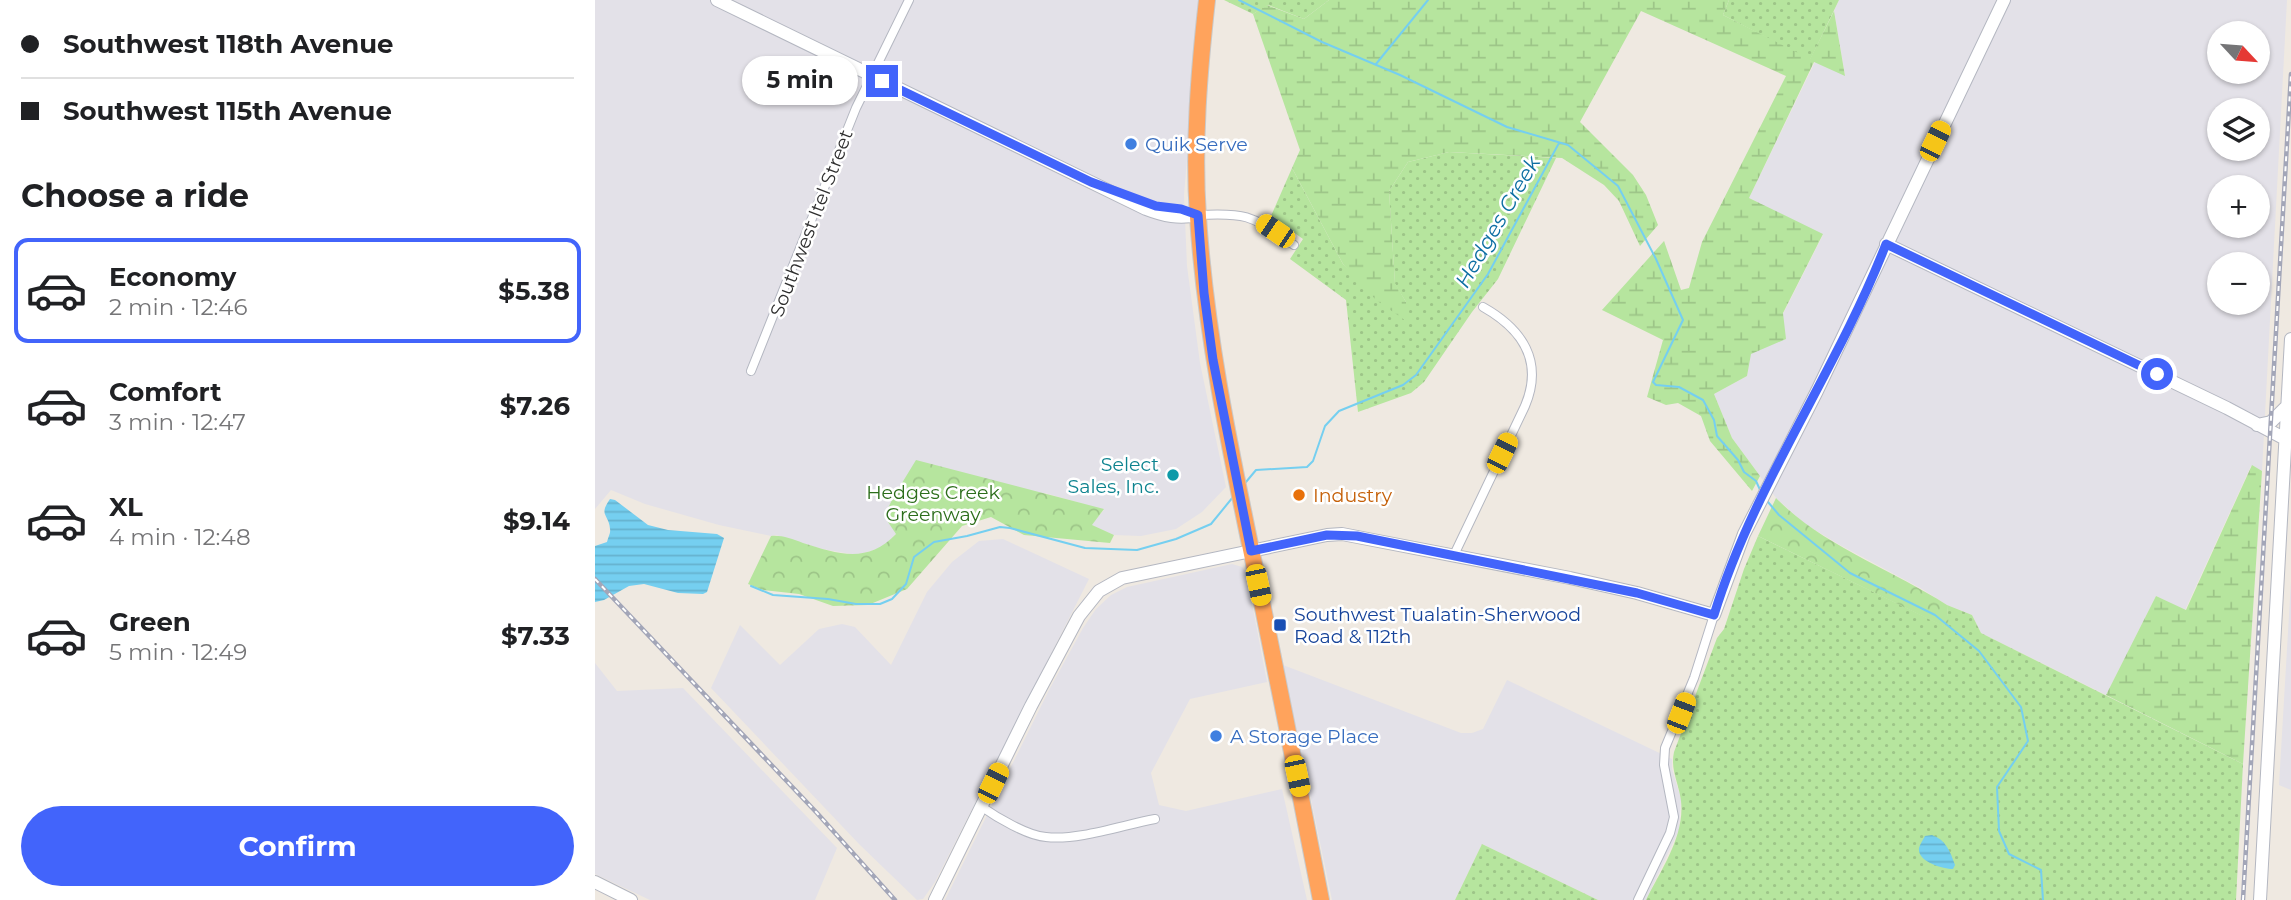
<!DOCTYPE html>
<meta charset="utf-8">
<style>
:root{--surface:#fff;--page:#f2f2f2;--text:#202124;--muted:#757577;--line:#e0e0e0;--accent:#4264fb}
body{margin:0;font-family:Montserrat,sans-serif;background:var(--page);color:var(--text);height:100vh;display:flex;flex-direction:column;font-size:26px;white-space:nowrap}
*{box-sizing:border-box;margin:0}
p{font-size:23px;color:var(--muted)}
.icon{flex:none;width:38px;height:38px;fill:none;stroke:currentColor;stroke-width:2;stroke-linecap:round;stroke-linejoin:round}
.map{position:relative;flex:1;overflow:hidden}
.sheet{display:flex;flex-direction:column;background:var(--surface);width:595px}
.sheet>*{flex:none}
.top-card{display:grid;align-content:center;height:154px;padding:0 21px;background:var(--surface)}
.needle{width:46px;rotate:116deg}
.tools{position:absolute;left:1612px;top:21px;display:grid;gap:14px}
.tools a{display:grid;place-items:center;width:63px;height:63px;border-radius:50%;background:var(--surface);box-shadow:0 2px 5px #0004;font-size:35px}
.end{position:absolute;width:32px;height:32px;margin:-16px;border:9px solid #4264fb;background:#fff;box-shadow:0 0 0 4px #fff}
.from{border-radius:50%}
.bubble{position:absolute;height:49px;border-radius:24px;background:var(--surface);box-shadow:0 2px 5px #0004;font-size:23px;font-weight:700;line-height:49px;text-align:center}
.car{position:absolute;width:21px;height:42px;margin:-21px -10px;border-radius:9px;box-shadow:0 0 5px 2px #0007;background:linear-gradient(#f5c518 24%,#345 0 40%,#f5c518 0 76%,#345 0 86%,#f5c518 0)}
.top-card b{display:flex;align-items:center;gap:24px;height:66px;font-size:26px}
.top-card b+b{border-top:2px solid var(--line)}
.top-card i{width:18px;height:18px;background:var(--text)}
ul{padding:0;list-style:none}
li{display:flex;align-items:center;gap:21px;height:105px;margin:0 14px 10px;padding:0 7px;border:4px solid transparent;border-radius:14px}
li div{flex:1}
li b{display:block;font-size:26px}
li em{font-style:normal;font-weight:700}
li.selected{border-color:var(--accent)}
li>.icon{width:63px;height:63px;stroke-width:1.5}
h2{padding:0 21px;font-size:32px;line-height:84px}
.cta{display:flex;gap:14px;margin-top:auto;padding:14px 21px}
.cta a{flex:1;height:80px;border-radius:42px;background:var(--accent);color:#fff;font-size:28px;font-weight:700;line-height:80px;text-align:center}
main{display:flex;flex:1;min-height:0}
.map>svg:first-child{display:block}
.industrial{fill:#e3e1e8;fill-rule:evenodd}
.grass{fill:url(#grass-dots)}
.forest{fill:url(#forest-crowns)}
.wetland{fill:url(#wetland-marsh)}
.water{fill:url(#water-rules)}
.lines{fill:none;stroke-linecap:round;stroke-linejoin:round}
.stream{stroke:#75cff0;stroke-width:2}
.street-casing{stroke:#b4b7c1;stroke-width:10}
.secondary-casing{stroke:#b4b7c1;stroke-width:14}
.highway-casing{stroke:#c9c9c9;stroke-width:18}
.street{stroke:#fff;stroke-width:8}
.secondary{stroke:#fff;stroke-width:12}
.highway{stroke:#ffa35c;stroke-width:16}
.rail-casing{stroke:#a3a6b8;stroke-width:4.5}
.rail{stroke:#fff;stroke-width:2;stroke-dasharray:5;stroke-linecap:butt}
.route{stroke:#4264fb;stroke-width:9}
.shop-dot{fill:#3f7fe0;stroke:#fff;stroke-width:2.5}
.culture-dot{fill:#0f9aa8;stroke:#fff;stroke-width:2.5}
.food-dot{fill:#e8710a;stroke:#fff;stroke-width:2.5}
.transit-dot{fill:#1a4fb4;stroke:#fff;stroke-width:2.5}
.labels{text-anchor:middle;stroke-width:5;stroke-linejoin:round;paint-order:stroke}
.shop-label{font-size:19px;fill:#366cbe;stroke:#fff;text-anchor:start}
.street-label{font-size:19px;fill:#2e2e2e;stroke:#fff}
.culture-label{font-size:19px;fill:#0d838f;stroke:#fff;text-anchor:end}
.park-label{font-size:19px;fill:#2c6e1b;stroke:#fff}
.food-label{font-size:19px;fill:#c56008;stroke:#fff;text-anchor:start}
.transit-label{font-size:19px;fill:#164399;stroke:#fff;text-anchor:start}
.water-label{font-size:21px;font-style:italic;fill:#0d6fa3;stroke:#fff}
</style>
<main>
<section class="sheet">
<div class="top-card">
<b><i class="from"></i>Southwest 118th Avenue</b>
<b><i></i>Southwest 115th Avenue</b>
</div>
<h2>Choose a ride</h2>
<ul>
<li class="selected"><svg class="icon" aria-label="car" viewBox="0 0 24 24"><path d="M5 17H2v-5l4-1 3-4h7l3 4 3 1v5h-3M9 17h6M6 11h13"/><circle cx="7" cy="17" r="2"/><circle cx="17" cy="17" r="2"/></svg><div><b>Economy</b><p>2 min · 12:46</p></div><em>$5.38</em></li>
<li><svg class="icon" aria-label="car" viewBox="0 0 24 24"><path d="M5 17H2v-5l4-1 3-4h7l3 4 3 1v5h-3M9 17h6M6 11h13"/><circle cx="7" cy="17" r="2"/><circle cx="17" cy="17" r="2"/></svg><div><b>Comfort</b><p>3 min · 12:47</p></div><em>$7.26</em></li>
<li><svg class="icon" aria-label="car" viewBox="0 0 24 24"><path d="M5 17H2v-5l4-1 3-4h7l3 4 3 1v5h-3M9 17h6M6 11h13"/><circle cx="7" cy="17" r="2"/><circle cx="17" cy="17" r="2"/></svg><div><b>XL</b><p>4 min · 12:48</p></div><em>$9.14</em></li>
<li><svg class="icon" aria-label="car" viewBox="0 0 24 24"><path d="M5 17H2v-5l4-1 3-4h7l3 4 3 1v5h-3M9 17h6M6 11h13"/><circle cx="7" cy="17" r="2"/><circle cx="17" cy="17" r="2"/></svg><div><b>Green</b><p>5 min · 12:49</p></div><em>$7.33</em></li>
</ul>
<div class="cta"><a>Confirm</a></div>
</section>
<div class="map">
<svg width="1696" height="900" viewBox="0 0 1696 900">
<defs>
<pattern id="grass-dots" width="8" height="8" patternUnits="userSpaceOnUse" patternTransform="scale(1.75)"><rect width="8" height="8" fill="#b6e59e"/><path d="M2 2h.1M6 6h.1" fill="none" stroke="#9dc588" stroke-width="1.8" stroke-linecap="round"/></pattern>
<pattern id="forest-crowns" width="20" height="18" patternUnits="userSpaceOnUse" patternTransform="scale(1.75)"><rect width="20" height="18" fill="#b6e59e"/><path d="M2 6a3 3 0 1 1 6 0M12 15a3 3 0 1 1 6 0" fill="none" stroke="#9dc588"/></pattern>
<pattern id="wetland-marsh" width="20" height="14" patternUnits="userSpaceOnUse" patternTransform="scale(1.75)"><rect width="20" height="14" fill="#b6e59e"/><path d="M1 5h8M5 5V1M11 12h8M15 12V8" fill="none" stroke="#9dc588"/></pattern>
<pattern id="water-rules" width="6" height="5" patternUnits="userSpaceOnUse" patternTransform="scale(1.75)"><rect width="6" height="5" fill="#75cff0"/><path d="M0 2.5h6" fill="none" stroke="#66b2ce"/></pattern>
</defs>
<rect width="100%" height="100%" fill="#efe9e1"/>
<path class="industrial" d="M0 0H605L589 195 592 266 605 363 631 487 607 512 581 529 546 536 519 535 496 525 509 510 450 493 301 534 289 547 262 555 227 549 181 535 176 536 124 525 50 504 16 490 0 509Z
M1244 0H1692L1667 471 1656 466 1590 610 1561 596 1511 695 1386 633 1377 615 1352 605 1327 589 1245 545 1210 524 1181 498 1137 438 1119 394 1152 376 1155 354 1188 314 1228 235 1154 198 1220 62 1250 75 1239 11ZM1624 33H1662V72H1624ZM1624 110H1662V149H1624ZM1624 187H1662V226H1624ZM1624 264H1662V303H1624Z
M408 539 494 579 340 882 328 899 322 900 264 844 116 688 145 625 185 665 224 629 247 624 260 627 296 665 332 592 357 562 384 541Z
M637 564 647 567 651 572 672 682 595 699 556 773 564 805 591 811 687 789 712 900H350L454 690 488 628 501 609 516 595 532 587Z
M1696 581V790L1684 785Z
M0 663 22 691 88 688 242 848 220 900H55L0 874Z
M688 665 866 733H877L888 729 912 680 1077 759V769L1086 799 1084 830 1051 900H1003L887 844 860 900H737Z"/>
<path class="grass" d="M629 0H734L709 19 673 5 658 14Z
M1134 0H1244L1215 60 1128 15Z
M854 152 961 158 903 279 877 312 829 382 816 393 763 412 751 300 695 259 708 239 676 216 697 168 748 264 810 320 811 302 800 284 794 191 813 162Z
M1163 536 1353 628 1352 605 1377 615 1386 633 1648 764 1641 900H1051C1066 870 1090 836 1086 801 1084 783 1075 770 1079 752L1122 638 1129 629 1149 569Z
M887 844 1003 900H860Z"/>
<path class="forest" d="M321 460 509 509 497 525 519 535 515 543 429 535 396 517 367 526 312 589 273 605 238 606 204 594 168 590 153 584 176 536C187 535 197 539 208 543 243 554 273 564 301 534L289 516 299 496Z
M1181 498C1228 546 1296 569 1352 605L1354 629 1163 536Z"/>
<path class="wetland" d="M734 0H1134L1128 15 1215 59 1239 11 1250 76 1219 62 1154 198 1228 234 1188 313 1191 339 1156 354 1152 376 1119 394 1137 438 1165 476 1157 491 1115 441 1106 416 1083 403 1071 405 1052 397 1068 340 1007 310 1069 241 1086 290 1094 288 1107 242 1191 76 1046 11 985 122 1038 175 1051 195 1063 225 1045 246 1024 201 1009 185 967 158 854 152 813 162 794 191 800 283 811 302V321L781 300 748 264 697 168 705 150 658 14 672 5 709 19Z
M1657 465 1667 471 1648 764 1511 695 1561 596 1591 610Z"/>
<path class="water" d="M15 499 20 500 53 525 73 530 122 534 129 538 112 592 108 594 83 593 49 584 34 586 9 600 0 602V546L12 542C13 537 16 533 15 529 14 514 3 516 15 499Z
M1337 835C1351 840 1355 851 1360 865L1358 869C1348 869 1322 862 1324 848 1325 844 1328 840 1330 836Z"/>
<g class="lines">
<path class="stream" d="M644 0 727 42 805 75 912 127 973 145 1023 186 1061 259 1088 320 1058 382 1061 385 1084 387 1108 400 1119 420 1122 436 1143 460 1149 472 1161 481 1166 492
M781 64 833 0
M651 482 661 470 712 467 718 461 730 426 744 411 808 385 821 375 893 274 964 143
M1173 502 1184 515 1255 573 1340 615 1384 651 1426 707 1433 741 1402 787 1404 831 1414 854 1446 870 1448 900
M156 586 178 595 233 599 261 604H285L297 599 311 584 319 557 339 542 372 536 405 527 415 528 490 548 542 550 581 539 616 524 638 497"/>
<g class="street-casing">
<path id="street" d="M603 215C655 212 657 217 699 245
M156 371 261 108 314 0
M859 555 930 406C949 361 927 329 888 307
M387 807C401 817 433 836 451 837 482 841 528 825 560 819
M1043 900 1075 833 1079 817 1069 765 1070 748 1099 678 1119 615"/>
</g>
<g class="secondary-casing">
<path id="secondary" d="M122 0 551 209C569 216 584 219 603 215
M1291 244 1632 408 1696 442
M1662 425 1676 422 1692 406
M0 882 36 900
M340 900 436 706 484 616 504 591 527 578 732 535 747 534 975 578 1042 593 1119 615 1149 534 1222 391 1409 0
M1665 900 1696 339"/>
</g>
<g class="highway-casing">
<path id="highway" d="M612 0C604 71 598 145 603 217 611 339 637 458 662 578 684 685 705 793 726 900"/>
</g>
<use href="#street" class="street"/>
<use href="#secondary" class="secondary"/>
<use href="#highway" class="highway"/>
<g class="rail-casing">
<path id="rail" d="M0 579 222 813 300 900
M1648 900 1696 74"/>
</g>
<use href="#rail" class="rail"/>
</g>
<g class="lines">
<path class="route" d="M287 81 496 182 561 206 586 209 603 215 609 293 618 360 656 551 732 535 762 536 1042 593 1119 615C1159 484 1242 371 1291 244L1562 374"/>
</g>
<g class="shop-dot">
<circle cx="536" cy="144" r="7"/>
<circle cx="621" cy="736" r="7"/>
</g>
<circle class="culture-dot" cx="578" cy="475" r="7"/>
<circle class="food-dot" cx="704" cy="495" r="7"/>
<rect class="transit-dot" x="678" y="618" width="14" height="14" rx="3.5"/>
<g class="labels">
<g class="shop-label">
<text x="550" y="151">Quik Serve</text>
<text x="635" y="743">A Storage Place</text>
</g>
<g class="street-label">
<text transform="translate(216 223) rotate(-69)" y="7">Southwest Itel Street</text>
</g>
<g class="culture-label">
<text x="564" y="471">Select<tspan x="564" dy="22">Sales, Inc.</tspan></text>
</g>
<g class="park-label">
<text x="338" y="499">Hedges Creek<tspan x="338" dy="22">Greenway</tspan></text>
</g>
<g class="food-label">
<text x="718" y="502">Industry</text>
</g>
<g class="transit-label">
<text x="699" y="621">Southwest Tualatin-Sherwood<tspan x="699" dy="22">Road &amp; 112th</tspan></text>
</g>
<g class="water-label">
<text transform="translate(903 222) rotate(-60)" y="7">Hedges Creek</text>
</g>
</g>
</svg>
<div class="tools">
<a><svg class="needle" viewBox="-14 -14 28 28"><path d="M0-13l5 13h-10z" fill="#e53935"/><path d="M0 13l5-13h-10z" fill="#757577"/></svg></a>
<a><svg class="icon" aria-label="layers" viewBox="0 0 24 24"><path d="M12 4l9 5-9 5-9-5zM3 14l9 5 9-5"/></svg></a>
<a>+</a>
<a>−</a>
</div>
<i class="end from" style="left:1562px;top:374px"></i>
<i class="end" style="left:287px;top:81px"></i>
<div class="bubble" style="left:147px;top:56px;width:116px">5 min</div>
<i class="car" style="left:1340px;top:141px;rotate:26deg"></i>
<i class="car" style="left:680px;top:231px;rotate:304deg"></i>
<i class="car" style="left:907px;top:453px;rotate:26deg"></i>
<i class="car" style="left:663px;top:585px;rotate:168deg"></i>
<i class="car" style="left:1086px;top:713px;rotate:21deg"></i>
<i class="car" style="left:702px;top:776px;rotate:168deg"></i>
<i class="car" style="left:398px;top:783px;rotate:26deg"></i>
</div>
</main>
